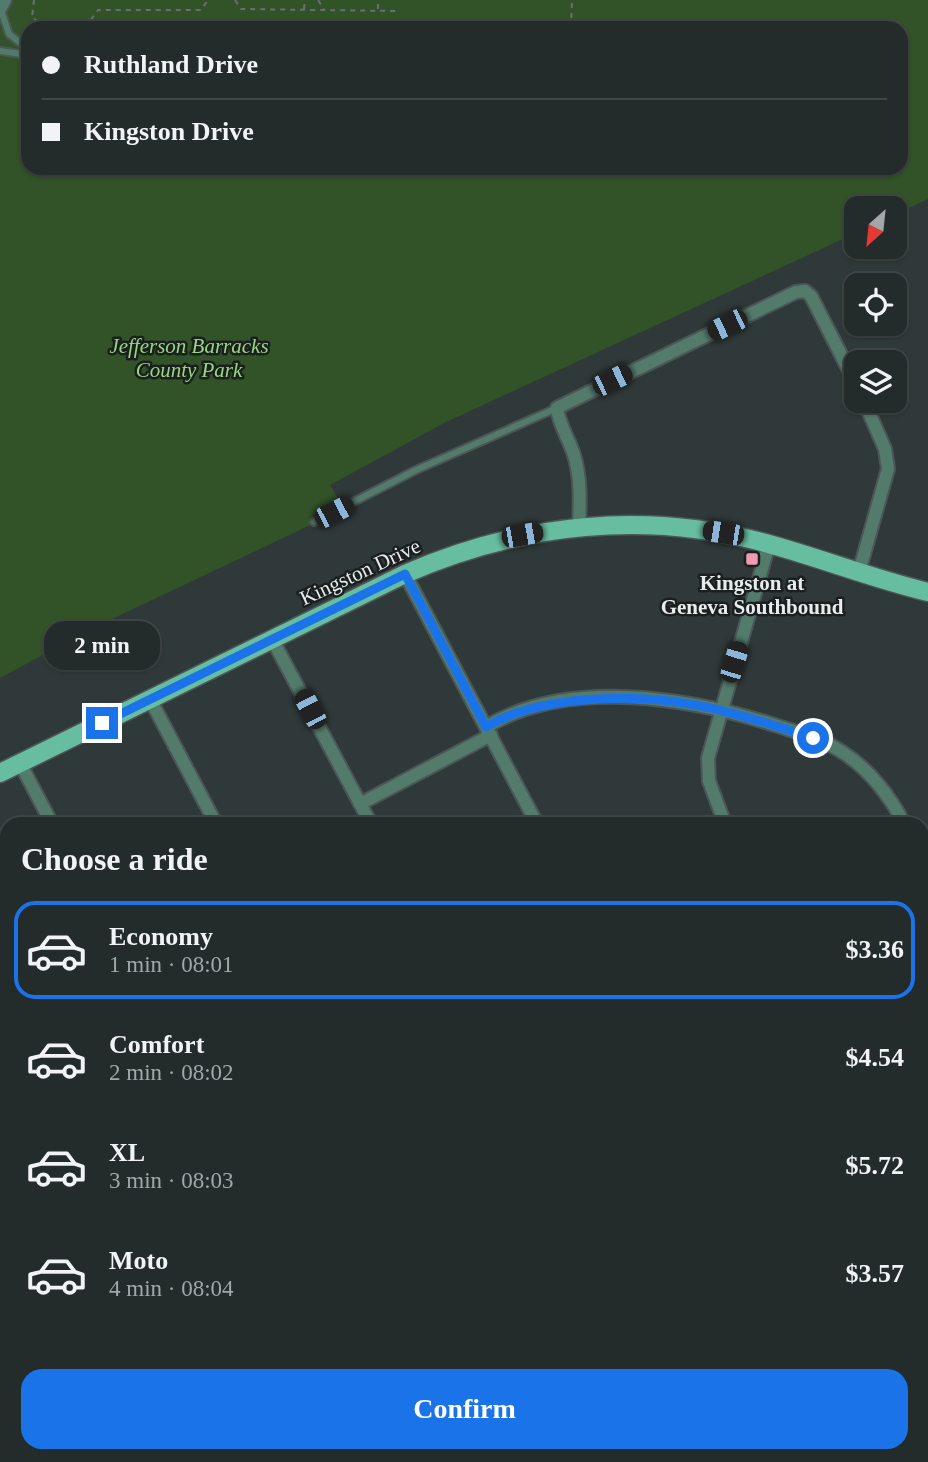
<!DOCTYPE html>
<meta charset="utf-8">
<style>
:root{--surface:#242b2b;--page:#303737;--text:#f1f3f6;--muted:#a3a7a9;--line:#414747;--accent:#1a73e8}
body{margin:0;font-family:Georgia,serif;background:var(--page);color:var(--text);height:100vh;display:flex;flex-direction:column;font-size:26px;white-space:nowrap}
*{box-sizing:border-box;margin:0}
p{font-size:23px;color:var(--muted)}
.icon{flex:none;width:38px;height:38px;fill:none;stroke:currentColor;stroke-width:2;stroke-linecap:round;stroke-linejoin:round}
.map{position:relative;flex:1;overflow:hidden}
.details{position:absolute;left:0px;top:817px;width:929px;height:646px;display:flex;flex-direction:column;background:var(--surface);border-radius:21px 21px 0 0;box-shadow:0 2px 5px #0004,0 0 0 2px var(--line)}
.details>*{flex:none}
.banner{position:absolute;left:21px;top:21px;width:887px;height:154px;border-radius:21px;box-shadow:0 2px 5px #0004,0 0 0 2px var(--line);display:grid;align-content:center;height:154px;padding:0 21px;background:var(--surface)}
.needle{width:46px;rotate:207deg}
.tools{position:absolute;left:844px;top:196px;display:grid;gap:14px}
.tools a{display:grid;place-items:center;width:63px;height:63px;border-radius:14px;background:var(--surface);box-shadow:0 2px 5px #0004,0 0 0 2px var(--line);font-size:35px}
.end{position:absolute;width:32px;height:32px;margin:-16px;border:9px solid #1a73e8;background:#fff;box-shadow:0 0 0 4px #fff}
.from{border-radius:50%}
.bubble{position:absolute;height:49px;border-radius:21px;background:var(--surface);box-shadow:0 2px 5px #0004,0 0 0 2px var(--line);font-size:23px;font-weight:700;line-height:49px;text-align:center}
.car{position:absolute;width:21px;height:42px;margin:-21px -10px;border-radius:9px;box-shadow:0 0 5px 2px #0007;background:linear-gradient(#222 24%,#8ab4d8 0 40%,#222 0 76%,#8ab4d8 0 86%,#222 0)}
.banner b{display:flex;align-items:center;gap:24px;height:66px;font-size:26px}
.banner b+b{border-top:2px solid var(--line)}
.banner i{width:18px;height:18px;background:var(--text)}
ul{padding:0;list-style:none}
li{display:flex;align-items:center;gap:21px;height:98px;margin:0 14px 10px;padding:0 7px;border:4px solid transparent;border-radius:21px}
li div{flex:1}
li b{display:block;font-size:26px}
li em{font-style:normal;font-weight:700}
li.on{border-color:var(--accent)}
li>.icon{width:63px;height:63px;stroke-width:1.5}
h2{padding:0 21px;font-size:32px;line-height:84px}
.action{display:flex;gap:14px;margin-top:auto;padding:14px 21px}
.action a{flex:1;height:80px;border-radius:21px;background:var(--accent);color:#fff;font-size:28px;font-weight:700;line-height:80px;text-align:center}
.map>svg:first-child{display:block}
.green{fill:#325227;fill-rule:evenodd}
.building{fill:#636a6f}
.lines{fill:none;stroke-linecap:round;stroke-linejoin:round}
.lane-casing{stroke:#4d5656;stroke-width:10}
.street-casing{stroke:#4d5656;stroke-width:16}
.secondary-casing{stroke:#4d5656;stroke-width:19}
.primary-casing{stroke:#4d5656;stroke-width:21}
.path{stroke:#697071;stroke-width:2;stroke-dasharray:5 5;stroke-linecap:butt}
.lane{stroke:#537b6c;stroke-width:6}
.street{stroke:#537b6c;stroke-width:12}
.secondary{stroke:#5fa08a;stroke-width:16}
.primary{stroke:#67bda0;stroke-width:18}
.route{stroke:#1a73e8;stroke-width:9}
.poi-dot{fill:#f19ab3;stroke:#1b1f1f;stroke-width:2.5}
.labels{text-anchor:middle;stroke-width:5;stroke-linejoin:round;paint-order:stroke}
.park-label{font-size:21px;font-style:italic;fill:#95d97d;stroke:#1b1f1f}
.street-label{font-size:21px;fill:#e7eced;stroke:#1b1f1f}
.poi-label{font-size:21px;font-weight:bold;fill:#e7eced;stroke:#1b1f1f}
</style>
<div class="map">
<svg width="928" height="1462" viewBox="0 0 928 1462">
<rect width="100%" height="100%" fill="#303939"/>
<path class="green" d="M0 0H928V199L894 215V208H856V233L446 422 330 485 344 509 91 629 0 678ZM28 28H901V168H28Z"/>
<path class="building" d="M922 1052H928V1074H922Z"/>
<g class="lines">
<g class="lane-casing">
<path id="lane" d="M1 10 9 34 28 49
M0 51 28 55
M314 522 416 470 557 408"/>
</g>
<g class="street-casing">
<path id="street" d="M0 9 5 0
M579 526C580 502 581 478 574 455 569 439 559 425 557 408L567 403 796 292 805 291 811 296 856 384
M859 572 888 469 885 449 864 401
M405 574 537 824
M272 639 371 824
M150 699 216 824
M486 727C569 677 691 698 778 726 799 733 823 739 842 752 868 768 891 797 904 824
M20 763 52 824
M360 804 491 735
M725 824 709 781 708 758 769 544
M922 862 928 874
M0 1038 7 1051
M0 1161 7 1157
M922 1186 928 1194
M0 1311 7 1314
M338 1456 342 1462
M670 1456 674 1462
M865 1456 868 1462
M75 1462 85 1456"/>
</g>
<g class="secondary-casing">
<path id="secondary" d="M922 1142 928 1138
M467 1462 475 1456"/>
</g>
<g class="primary-casing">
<path id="primary" d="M0 773 405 574C522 523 646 510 769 544 823 559 874 579 928 592"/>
</g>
<path class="path" d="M34 0 32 17 45 28
M235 0 241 9 396 11
M318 0 324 9
M304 9 305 0
M378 9V0
M85 28 98 10H201L208 0
M571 28 572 0"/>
<use href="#lane" class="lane"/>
<use href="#street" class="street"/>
<use href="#secondary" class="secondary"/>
<use href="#primary" class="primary"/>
</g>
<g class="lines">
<path class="route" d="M102 723 405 574 486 727C512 711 543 705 573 701 667 691 724 709 813 738"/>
</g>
<rect class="poi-dot" x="745" y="552" width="14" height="14" rx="3.5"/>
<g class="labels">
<g class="park-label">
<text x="189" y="353">Jefferson Barracks<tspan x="189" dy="24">County Park</tspan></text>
</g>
<g class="street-label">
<text transform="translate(360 572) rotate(-25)" y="7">Kingston Drive</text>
</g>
<g class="poi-label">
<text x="752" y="590">Kingston at<tspan x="752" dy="24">Geneva Southbound</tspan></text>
</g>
</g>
</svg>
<div class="tools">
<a><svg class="needle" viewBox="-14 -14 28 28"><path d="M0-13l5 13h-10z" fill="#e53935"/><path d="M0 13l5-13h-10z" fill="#a3a7a9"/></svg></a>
<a><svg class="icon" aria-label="locate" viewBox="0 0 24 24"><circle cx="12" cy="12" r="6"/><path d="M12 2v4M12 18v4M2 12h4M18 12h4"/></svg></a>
<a><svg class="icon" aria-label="layers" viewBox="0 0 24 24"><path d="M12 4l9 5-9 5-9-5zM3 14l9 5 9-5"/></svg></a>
</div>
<i class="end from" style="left:813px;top:738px"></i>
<i class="end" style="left:102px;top:723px"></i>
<div class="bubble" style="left:44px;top:621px;width:116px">2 min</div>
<i class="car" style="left:727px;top:325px;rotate:244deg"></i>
<i class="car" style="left:612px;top:380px;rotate:64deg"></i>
<i class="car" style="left:334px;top:512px;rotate:63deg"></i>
<i class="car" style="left:723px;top:533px;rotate:279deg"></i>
<i class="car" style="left:522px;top:535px;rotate:80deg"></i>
<i class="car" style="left:734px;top:662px;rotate:17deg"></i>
<i class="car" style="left:310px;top:709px;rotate:332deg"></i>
<div class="banner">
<b><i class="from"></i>Ruthland Drive</b>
<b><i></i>Kingston Drive</b>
</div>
<section class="details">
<h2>Choose a ride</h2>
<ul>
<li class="on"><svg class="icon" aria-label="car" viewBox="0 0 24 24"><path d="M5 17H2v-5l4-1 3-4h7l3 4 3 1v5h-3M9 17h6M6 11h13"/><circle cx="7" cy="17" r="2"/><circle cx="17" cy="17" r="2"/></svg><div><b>Economy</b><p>1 min · 08:01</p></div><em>$3.36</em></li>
<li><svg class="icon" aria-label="car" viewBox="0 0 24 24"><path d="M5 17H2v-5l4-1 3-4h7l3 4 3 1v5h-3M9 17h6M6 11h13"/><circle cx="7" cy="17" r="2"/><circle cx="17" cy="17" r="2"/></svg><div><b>Comfort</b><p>2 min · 08:02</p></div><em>$4.54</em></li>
<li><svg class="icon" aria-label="car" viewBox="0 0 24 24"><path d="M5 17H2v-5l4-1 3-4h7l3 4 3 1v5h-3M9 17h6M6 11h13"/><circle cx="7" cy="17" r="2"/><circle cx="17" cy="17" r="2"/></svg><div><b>XL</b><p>3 min · 08:03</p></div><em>$5.72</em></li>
<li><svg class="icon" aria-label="car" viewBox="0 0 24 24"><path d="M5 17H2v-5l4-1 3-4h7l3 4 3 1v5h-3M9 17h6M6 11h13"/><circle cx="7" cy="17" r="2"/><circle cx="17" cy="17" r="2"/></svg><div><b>Moto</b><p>4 min · 08:04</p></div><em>$3.57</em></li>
</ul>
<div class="action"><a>Confirm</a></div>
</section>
</div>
